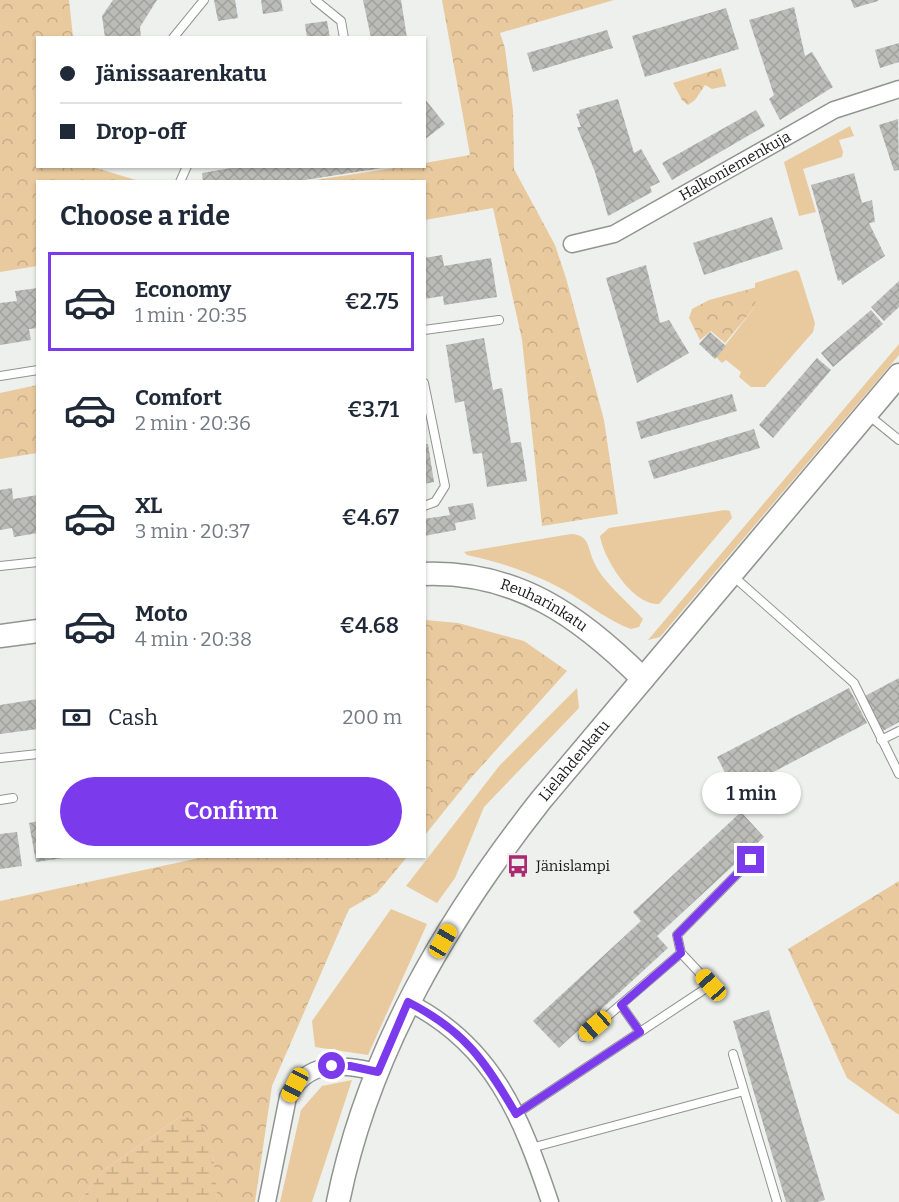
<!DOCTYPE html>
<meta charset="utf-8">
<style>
:root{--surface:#fff;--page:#f2f2f3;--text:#1f2937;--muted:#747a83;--line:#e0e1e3;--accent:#7c3aed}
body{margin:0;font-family:Bitter,serif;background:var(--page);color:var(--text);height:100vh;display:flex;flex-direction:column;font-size:22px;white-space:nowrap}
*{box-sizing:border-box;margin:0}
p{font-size:20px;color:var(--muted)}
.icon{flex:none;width:33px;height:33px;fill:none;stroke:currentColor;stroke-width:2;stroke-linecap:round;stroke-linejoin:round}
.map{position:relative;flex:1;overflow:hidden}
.drawer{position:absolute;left:36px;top:180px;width:390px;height:678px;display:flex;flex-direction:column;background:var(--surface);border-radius:0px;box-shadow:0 2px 4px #0004}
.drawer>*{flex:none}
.guide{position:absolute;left:36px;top:36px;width:390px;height:132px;border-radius:0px;box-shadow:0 2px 4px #0004;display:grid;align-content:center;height:132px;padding:0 24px;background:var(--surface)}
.end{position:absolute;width:27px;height:27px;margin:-14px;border:8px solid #7c3aed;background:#fff;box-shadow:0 0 0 3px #fff}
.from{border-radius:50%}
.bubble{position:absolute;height:42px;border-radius:21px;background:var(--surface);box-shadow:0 2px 4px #0004;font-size:20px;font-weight:600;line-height:42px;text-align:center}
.car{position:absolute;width:18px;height:36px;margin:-18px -9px;border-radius:8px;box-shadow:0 0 4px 2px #0007;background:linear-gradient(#f5c518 24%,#345 0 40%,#f5c518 0 76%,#345 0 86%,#f5c518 0)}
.guide b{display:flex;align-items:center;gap:21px;height:57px;font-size:22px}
.guide b+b{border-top:2px solid var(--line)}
.guide i{width:15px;height:15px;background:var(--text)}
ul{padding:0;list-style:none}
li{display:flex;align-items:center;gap:18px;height:99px;margin:0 12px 9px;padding:0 12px;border:3px solid transparent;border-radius:0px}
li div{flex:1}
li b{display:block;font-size:22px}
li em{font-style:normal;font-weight:600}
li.on{border-color:var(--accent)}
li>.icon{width:54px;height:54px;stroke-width:1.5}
h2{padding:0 24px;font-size:27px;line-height:72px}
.pay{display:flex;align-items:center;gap:15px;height:66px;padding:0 24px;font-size:22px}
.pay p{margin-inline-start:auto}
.cta{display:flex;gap:12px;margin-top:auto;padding:12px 24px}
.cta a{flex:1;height:69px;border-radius:36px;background:var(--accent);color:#fff;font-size:24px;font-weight:600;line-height:69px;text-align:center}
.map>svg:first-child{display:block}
.green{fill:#e9ca9f}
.forest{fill:url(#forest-crowns)}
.wetland{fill:url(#wetland-marsh)}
.building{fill:url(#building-cross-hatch)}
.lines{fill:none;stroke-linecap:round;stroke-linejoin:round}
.lane-casing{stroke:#919490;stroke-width:10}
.street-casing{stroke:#919490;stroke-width:19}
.secondary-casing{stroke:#919490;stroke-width:25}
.lane{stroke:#fff;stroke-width:8}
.street{stroke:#fff;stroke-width:16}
.secondary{stroke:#fff;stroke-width:22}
.route{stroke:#7c3aed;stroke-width:8}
.labels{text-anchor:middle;stroke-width:6;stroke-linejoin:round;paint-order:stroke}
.street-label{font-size:15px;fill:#171817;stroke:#edf0ec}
.poi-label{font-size:15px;fill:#171817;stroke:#edf0ec;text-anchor:start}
</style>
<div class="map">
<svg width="899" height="1202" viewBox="0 0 899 1202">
<defs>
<pattern id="forest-crowns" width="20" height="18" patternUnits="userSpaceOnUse" patternTransform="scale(1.5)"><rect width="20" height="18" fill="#e9ca9f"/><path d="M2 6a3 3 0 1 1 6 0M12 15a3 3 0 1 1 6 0" fill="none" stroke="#c7ad88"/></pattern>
<pattern id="wetland-marsh" width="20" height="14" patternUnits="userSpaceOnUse" patternTransform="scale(1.5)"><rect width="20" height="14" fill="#e9ca9f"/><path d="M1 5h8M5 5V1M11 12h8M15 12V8" fill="none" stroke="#c7ad88"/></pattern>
<pattern id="building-cross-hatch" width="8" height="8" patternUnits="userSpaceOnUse" patternTransform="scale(1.5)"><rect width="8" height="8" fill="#bbbbb7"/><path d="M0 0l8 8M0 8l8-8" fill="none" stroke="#a0a09d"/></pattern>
</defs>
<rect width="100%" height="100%" fill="#edf0ec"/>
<path class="green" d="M850 126 854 136 839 140 843 152 842 157 803 169 816 212 799 216 784 162Z
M796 270 799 272 815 323 813 332 765 387H751L739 377 741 372 726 360 722 363 716 357 755 307V283Z
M899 344V355L660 637 648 640Z
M725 510 730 511 732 518 659 604C632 605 604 559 600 536L609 528Z
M571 534C591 535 587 549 595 564 603 582 629 603 643 619L639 627 631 629C609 621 592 607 571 594 539 575 504 563 467 555L464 552Z
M577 688 579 708 484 807 455 878 437 903 406 886 500 765Z
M391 909 427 924 368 1055 315 1047 312 1021Z
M352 1080 312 1202H280L301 1110 322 1086Z"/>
<path class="forest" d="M0 0H69L73 37 38 38V166L93 167 139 181 38 182 37 266 0 272Z
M442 0H614L500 33 505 48 513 111 514 169 555 245 566 278 604 420 618 514 542 526 522 340 493 208 425 220 424 182 308 181 401 167 424 166 425 163 470 155Z
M721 68 726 86 712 89 705 85 695 100 688 105 682 100 673 83Z
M757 287 755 307 725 343 711 331 700 340 689 318 692 309 709 300Z
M37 385V453L0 459V393Z
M425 620 458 623 524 641 567 671 470 779 425 835Z
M204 857H407L377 893 349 909 272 1086 255 1202H217L213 1156 181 1116 103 1171 79 1202H0V901Z
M899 881V1115L847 1078 788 949Z"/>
<path class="wetland" d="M181 1116C185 1117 192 1118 195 1120 215 1132 216 1181 217 1202H79L103 1171Z"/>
<path class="building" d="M113 0H157L140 27 141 38H105L102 16Z
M214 0H235L238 18 218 21Z
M261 0H281L283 11 263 14Z
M363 0H401L407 38H371Z
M851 0H878V1L854 8Z
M794 7 805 56 812 52 833 87 780 120 769 99 774 95 749 20Z
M726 8 739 49 645 77 632 36Z
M327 21 330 38H307L305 24Z
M607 30 613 48 533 72 527 53Z
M899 43V62L880 68 875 50Z
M424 98 445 124 424 140Z
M618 99 634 153 641 149 660 182 650 187 652 192 608 216 595 172 577 127H581L576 114 580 113 579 110Z
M756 110 765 126 672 180 662 163Z
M898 119 899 170 894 171 879 125Z
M243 166H382V168L292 182H203L202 173Z
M854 173 862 203 872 200 875 222 869 223 885 256 842 285 841 280 838 281 811 185Z
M772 217 783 249 704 275 693 243Z
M442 255 444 266 491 258 497 297 444 305 443 296 424 299V258Z
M646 265 660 323 669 320 689 353 637 383 606 278Z
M899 281V307L884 321 871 307Z
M38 288V328L29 329 31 340 0 345V303L17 301 15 291Z
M871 310 883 324 833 367 821 353Z
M710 332 726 346 715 359 699 344Z
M484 338 493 390 502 388 511 443 521 442 527 481 487 487 482 453 473 454 464 401 455 403 446 345Z
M817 358 831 370 773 438 759 425Z
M732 394 737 411 641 439 636 422Z
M754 429 760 448 654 479 648 461Z
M424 444H428L434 482 424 484Z
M12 488 13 499 38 495V533L14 537 12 528 0 530V490Z
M473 503 476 519 455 523 456 530 424 536V519L450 515 448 507Z
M899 678V722L883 731 865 696Z
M849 688 867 723 735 792 717 757Z
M38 699V729L0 734V705Z
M741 812 764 837 657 936 668 948 559 1048 533 1021 641 921 633 912Z
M38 821V856L63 858 36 862 29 823Z
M17 832 22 866 0 869V834Z
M769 1010 825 1200 818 1202H786L733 1021Z"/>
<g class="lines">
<g class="lane-casing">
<path id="lane" d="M315 0 341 21 344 38
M173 38 204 0
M180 182 187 166
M424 330 499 320
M0 376 38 370
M424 383 445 486 435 502 424 506
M867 414 899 440
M0 566 38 562
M733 576 854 683 899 774
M881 740 899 731
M0 758 38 754
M0 800 13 798
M621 1005 640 1032
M583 1037 681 953
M733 1054 777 1202
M516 1114 711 985 681 953 677 935 751 860
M531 1148 744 1091"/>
</g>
<g class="street-casing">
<g id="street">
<path id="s1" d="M572 244 614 234 834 110 899 89"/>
<path d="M408 1002C493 1045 521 1116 550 1202"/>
<path d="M267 1202 288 1097C308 1059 341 1064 377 1072"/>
</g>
</g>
<g class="secondary-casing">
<g id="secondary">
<path id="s2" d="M424 574C517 571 580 616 643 679"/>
<path d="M0 636 38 631"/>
<path id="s3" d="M338 1202C368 1052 448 918 541 800L899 375"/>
</g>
</g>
<use href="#lane" class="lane"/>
<use href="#street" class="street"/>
<use href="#secondary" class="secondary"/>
</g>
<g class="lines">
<path class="route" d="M332 1066H350L378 1072 408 1002C465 1031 485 1061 516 1114L640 1032 621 1005 681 953 677 935 751 860"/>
</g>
<defs>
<g id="bus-bare" transform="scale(1.8)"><path d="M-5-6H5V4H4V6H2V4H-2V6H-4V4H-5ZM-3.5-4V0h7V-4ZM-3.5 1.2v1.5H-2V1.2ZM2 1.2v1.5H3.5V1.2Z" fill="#ac2871" stroke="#edf0ec" stroke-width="2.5" paint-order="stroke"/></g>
</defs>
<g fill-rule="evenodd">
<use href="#bus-bare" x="518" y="866"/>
</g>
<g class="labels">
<g class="street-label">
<text dy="5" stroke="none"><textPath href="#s1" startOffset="182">Halkoniemenkuja</textPath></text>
<text dy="5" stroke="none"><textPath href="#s2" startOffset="126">Reuharinkatu</textPath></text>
<text dy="5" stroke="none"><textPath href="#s3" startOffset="506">Lielahdenkatu</textPath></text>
</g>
<g class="poi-label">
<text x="536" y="871">Jänislampi</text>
</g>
</g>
</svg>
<i class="end from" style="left:332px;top:1066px"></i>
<i class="end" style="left:751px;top:860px"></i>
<div class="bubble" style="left:702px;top:772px;width:99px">1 min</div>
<i class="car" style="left:443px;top:941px;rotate:30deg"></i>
<i class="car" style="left:711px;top:985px;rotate:318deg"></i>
<i class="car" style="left:595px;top:1026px;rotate:229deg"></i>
<i class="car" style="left:295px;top:1085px;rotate:208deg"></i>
<div class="guide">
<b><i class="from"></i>Jänissaarenkatu</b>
<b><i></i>Drop-off</b>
</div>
<section class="drawer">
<h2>Choose a ride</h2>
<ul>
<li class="on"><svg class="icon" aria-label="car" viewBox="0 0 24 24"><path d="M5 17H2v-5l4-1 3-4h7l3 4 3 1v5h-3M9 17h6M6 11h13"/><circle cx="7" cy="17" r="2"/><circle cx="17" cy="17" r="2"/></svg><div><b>Economy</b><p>1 min · 20:35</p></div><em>€2.75</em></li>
<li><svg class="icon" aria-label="car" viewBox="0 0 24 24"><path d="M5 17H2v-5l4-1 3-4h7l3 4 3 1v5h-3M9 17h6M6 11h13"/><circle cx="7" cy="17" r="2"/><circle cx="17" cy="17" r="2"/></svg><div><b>Comfort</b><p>2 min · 20:36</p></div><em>€3.71</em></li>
<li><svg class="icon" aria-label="car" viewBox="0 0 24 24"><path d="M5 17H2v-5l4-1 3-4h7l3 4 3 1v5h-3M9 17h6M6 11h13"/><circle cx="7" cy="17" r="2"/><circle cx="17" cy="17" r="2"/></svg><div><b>XL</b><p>3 min · 20:37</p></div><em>€4.67</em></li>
<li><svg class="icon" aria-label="car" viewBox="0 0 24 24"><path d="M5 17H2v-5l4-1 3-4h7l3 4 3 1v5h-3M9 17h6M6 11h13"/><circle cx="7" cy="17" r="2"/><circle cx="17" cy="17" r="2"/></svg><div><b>Moto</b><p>4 min · 20:38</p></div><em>€4.68</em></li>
</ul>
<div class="pay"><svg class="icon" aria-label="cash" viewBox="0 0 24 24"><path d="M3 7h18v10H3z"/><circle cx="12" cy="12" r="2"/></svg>Cash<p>200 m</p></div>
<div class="cta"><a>Confirm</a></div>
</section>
</div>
